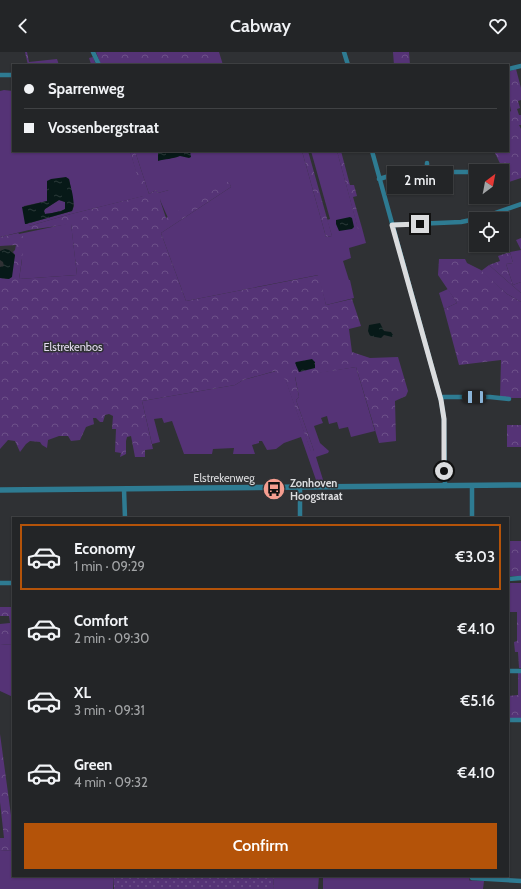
<!DOCTYPE html>
<meta charset="utf-8">
<style>
:root{--surface:#232527;--page:#2f3133;--text:#f1f3f6;--muted:#a3a5a7;--line:#404244;--accent:#b45309}
body{margin:0;font-family:Cabin,sans-serif;background:var(--page);color:var(--text);height:100vh;display:flex;flex-direction:column;font-size:15px;white-space:nowrap}
*{box-sizing:border-box;margin:0}
p{font-size:13px;color:var(--muted)}
.icon{flex:none;width:22px;height:22px;fill:none;stroke:currentColor;stroke-width:2;stroke-linecap:round;stroke-linejoin:round}
.map{position:relative;flex:1;overflow:hidden}
.details{position:absolute;left:12px;top:465px;width:497px;height:360px;display:flex;flex-direction:column;background:var(--surface);border-radius:0px;box-shadow:0 1px 3px #0004,0 0 0 1px var(--line)}
.details>*{flex:none}
.top-card{position:absolute;left:12px;top:12px;width:497px;height:88px;border-radius:0px;box-shadow:0 1px 3px #0004,0 0 0 1px var(--line);display:grid;align-content:center;height:88px;padding:0 12px;background:var(--surface)}
.needle{width:26px;rotate:32deg}
.fabs{position:absolute;left:469px;top:112px;display:grid;gap:8px}
.fabs a{display:grid;place-items:center;width:40px;height:40px;border-radius:0px;background:var(--surface);box-shadow:0 1px 3px #0004,0 0 0 1px var(--line);font-size:20px}
.end{position:absolute;width:18px;height:18px;margin:-9px;border:5px solid #dbdcde;background:#111;box-shadow:0 0 0 2px #111}
.from{border-radius:50%}
.bubble{position:absolute;height:28px;border-radius:0px;background:var(--surface);box-shadow:0 1px 3px #0004,0 0 0 1px var(--line);font-size:13px;font-weight:600;line-height:28px;text-align:center}
.car{position:absolute;width:12px;height:24px;margin:-12px -6px;border-radius:5px;box-shadow:0 0 3px 1px #0007;background:linear-gradient(#222 24%,#8ab4d8 0 40%,#222 0 76%,#8ab4d8 0 86%,#222 0)}
.top-card b{display:flex;align-items:center;gap:14px;height:38px;font-size:15px}
.top-card b+b{border-top:1px solid var(--line)}
.top-card i{width:10px;height:10px;background:var(--text)}
ul{padding:7px 0 0;list-style:none}
li{display:flex;align-items:center;gap:12px;height:66px;margin:0 8px 6px;padding:0 4px;border:2px solid transparent;border-radius:0px}
li div{flex:1}
li b{display:block;font-size:15px}
li em{font-style:normal;font-weight:600}
li.active{border-color:var(--accent)}
li>.icon{width:36px;height:36px;stroke-width:1.5}
.action{display:flex;gap:8px;margin-top:auto;padding:8px 12px}
.action a{flex:1;height:46px;border-radius:0px;background:var(--accent);color:#fff;font-size:16px;font-weight:600;line-height:46px;text-align:center}
header{display:flex;justify-content:space-between;align-items:center;height:52px;padding:0 12px;background:var(--surface);font-size:18px;font-weight:600}
.map>svg:first-child{display:block}
.grass{fill:#553376;fill-rule:evenodd}
.forest{fill:url(#forest-crowns)}
.park{fill:url(#park-dots)}
.water{fill:url(#water-ripples);fill-rule:evenodd}
.lines{fill:none;stroke-linecap:round;stroke-linejoin:round}
.minor{stroke:#2e7b92;stroke-width:4.5}
.tertiary{stroke:#2e7b92;stroke-width:5.5}
.route{stroke:#dbdcde;stroke-width:5}
.labels{text-anchor:middle;stroke-width:3;stroke-linejoin:round;paint-order:stroke}
.park-label{font-size:11px;fill:#e4dbf0;stroke:#2f3134}
.street-label{font-size:11px;fill:#dbdcde;stroke:#2f3134}
.poi-label{font-size:11px;font-weight:bold;fill:#dbdcde;stroke:#2f3134;text-anchor:start}
</style>
<header><svg class="icon" aria-label="back" viewBox="0 0 24 24"><path d="M15 5l-7 7 7 7"/></svg>Cabway<svg class="icon" aria-label="heart" viewBox="0 0 24 24"><path d="M12 20l-8-8c-3-5 5-10 8-4 3-6 11-1 8 4z"/></svg></header>
<div class="map">
<svg width="521" height="837" viewBox="0 0 521 837">
<defs>
<pattern id="forest-crowns" width="20" height="18" patternUnits="userSpaceOnUse"><rect width="20" height="18" fill="#553376"/><path d="M2 6a3 3 0 1 1 6 0M12 15a3 3 0 1 1 6 0" fill="none" stroke="#6d5089"/></pattern>
<pattern id="park-dots" width="8" height="8" patternUnits="userSpaceOnUse"><rect width="8" height="8" fill="#553376"/><path d="M2 2h.1M6 6h.1" fill="none" stroke="#6d5089" stroke-width="1.8" stroke-linecap="round"/></pattern>
<pattern id="water-ripples" width="26" height="14" patternUnits="userSpaceOnUse"><rect width="26" height="14" fill="#071918"/><path d="M2 4q2-2 4 0t4 0M15 11q2-2 4 0t4 0" fill="none" stroke="#2b3a39"/></pattern>
</defs>
<rect width="100%" height="100%" fill="#2f3134"/>
<path class="grass" d="M4 38 13 39V99H130L144 144 71 162 29 174V178L0 185V39ZM69 127 74 154 72 159 26 172 24 154 47 149Z
M135 99H302L326 185 332 184 327 168 330 167 311 99H337L358 176H362L366 191 349 196 351 206 343 209 349 228H350L354 246 326 253 318 223 186 249 161 181 231 135 229 130 168 166 160 148 169 138 158 141 156 138 149 142Z
M59 148 65 150V157C63 159 48 162 45 162L44 159 45 157Z
M71 171 77 223 19 227 22 208 19 182Z
M521 186V230L513 233 506 212 513 211 510 200 521 198 516 188Z
M489 213 521 241V250L507 242 481 219Z
M448 237 457 251 444 257 439 241Z
M356 315 375 379 351 385 348 375 339 377 337 370 329 372 327 364 321 366 323 371 314 374 320 391 329 399 328 401 316 405 324 431H317L301 385 284 391 276 397 267 398 262 389H259V391L252 393 255 402H233L234 396 213 397 212 402H184L172 369 164 371 162 366 154 367 160 390 152 392 142 349 235 333 243 328 276 319 285 326 311 399H314L296 348 299 345 295 324Z
M508 531H521V560H508Z
M13 592V645L0 639V593Z
M0 798 13 799V824H114L113 837H0Z
M274 824H319L318 837H273Z
M323 824H371L484 829 483 837H323Z"/>
<path class="forest" d="M25 0H27L29 10 57 7 59 13 91 12 89 6 93 5 96 13H28Z
M96 0H219L223 13H101Z
M393 0H409L410 13H394Z
M516 17 521 36V48L518 49 520 56 517 57 519 63H521V73H519L521 77V126L509 130 494 99H508V61L511 59 508 43V20Z
M130 99H135L149 142 156 138 158 141 169 138 171 143 160 148 166 166 229 129 231 135 161 181 186 249 319 223 326 253 352 247 361 274 349 277 352 300 370 306 398 305 408 339 406 344 395 349 396 389 379 391 356 315 295 325 299 345 296 348 314 399 311 400 285 327H279L275 319 243 328 235 333 142 349 153 397 145 398V405H135L131 384 127 385 126 389V402L120 405 121 401 115 400 116 377H112L113 364 109 362 105 363 103 370H100L96 366H93L94 372 86 375 80 388 71 389 68 384H59L48 388 47 396 42 393 40 390 30 389 26 392 20 400 15 389 8 388 0 397V226L9 227 15 203 13 200 15 198 16 193 0 194V185L18 181 25 186 19 227 77 223 71 172 29 178V174L71 162 143 144Z
M302 99H308L332 184 326 185Z
M337 99H341L350 133H354L357 144 353 145 362 176 358 177Z
M510 200 513 211 506 212 513 233 521 230V241L489 213 500 209 498 204Z
M439 207H465L467 211 481 218 507 242 521 250V346H500L501 308 459 313 444 257 457 251 438 223Z
M507 373H521V395H507Z
M508 475H509V489H521V524H508Z
M0 555H13V592L0 593V572L10 571 9 564H0Z
M517 560H521V616H519L518 600H515L514 590 517 589Z
M518 620H521V666H508V644L518 643Z
M0 682 13 778V799L0 798V786H4L0 750Z
M371 824H470L469 830Z"/>
<path class="park" d="M114 824H274L273 837H114Z"/>
<path class="water" d="M158 99H190L191 105 189 106 180 104C173 107 165 107 158 109Z
M66 125 69 127C71 137 76 150 72 159L26 172H25L22 155 47 149V129L51 127ZM59 148 65 150V157C63 159 48 162 45 162L44 159 45 157Z
M350 165 352 166 354 175 352 177 339 179 336 172V168Z
M5 197 9 198 15 203 12 225 9 227 0 226V215L4 214 3 210 0 208V199Z
M380 271 384 279 391 280 393 283 392 285 384 283 381 286 370 284 368 279 369 273Z
M312 307 315 310V316L299 320 295 311 296 310Z"/>
<g class="lines">
<path class="minor" d="M93 0 99 13
M344 0 348 13
M508 17 521 14
M0 23H13
M372 99 441 348 444 367 445 434
M427 120V111
M379 127 403 120H476
M478 167 521 152
M392 173 461 170 476 167
M440 345H490L509 347
M472 434V466
M124 437 125 466
M300 466V435
M508 527 521 526
M0 531H13
M508 619H521
M508 668H521
M472 824V826L521 829"/>
<path class="tertiary" d="M0 438 521 433"/>
</g>
<g class="lines">
<path class="route" d="M420 172 392 173 441 348 444 367V419"/>
</g>
<defs>
<g id="bus-disc" transform="scale(1.15)"><circle r="9.5" fill="#f59d8f" stroke="#2f3134"/><path d="M-5-6H5V4H4V6H2V4H-2V6H-4V4H-5ZM-3.5-4V0h7V-4ZM-3.5 1.2v1.5H-2V1.2ZM2 1.2v1.5H3.5V1.2Z" fill="#111"/></g>
</defs>
<g fill-rule="evenodd">
<use href="#bus-disc" x="274" y="437"/>
</g>
<g class="labels">
<g class="park-label">
<text x="73" y="299">Elstrekenbos</text>
</g>
<g class="street-label">
<text x="224" y="430">Elstrekenweg</text>
</g>
<g class="poi-label">
<text x="290" y="435">Zonhoven<tspan x="290" dy="13">Hoogstraat</tspan></text>
</g>
</g>
</svg>
<div class="fabs">
<a><svg class="needle" viewBox="-14 -14 28 28"><path d="M0-13l5 13h-10z" fill="#e53935"/><path d="M0 13l5-13h-10z" fill="#a3a5a7"/></svg></a>
<a><svg class="icon" aria-label="locate" viewBox="0 0 24 24"><circle cx="12" cy="12" r="6"/><path d="M12 2v4M12 18v4M2 12h4M18 12h4"/></svg></a>
</div>
<i class="end from" style="left:444px;top:419px"></i>
<i class="end" style="left:420px;top:172px"></i>
<div class="bubble" style="left:387px;top:114px;width:66px">2 min</div>
<i class="car" style="left:474px;top:345px;rotate:271deg"></i>
<div class="top-card">
<b><i class="from"></i>Sparrenweg</b>
<b><i></i>Vossenbergstraat</b>
</div>
<section class="details">
<ul>
<li class="active"><svg class="icon" aria-label="car" viewBox="0 0 24 24"><path d="M5 17H2v-5l4-1 3-4h7l3 4 3 1v5h-3M9 17h6M6 11h13"/><circle cx="7" cy="17" r="2"/><circle cx="17" cy="17" r="2"/></svg><div><b>Economy</b><p>1 min · 09:29</p></div><em>€3.03</em></li>
<li><svg class="icon" aria-label="car" viewBox="0 0 24 24"><path d="M5 17H2v-5l4-1 3-4h7l3 4 3 1v5h-3M9 17h6M6 11h13"/><circle cx="7" cy="17" r="2"/><circle cx="17" cy="17" r="2"/></svg><div><b>Comfort</b><p>2 min · 09:30</p></div><em>€4.10</em></li>
<li><svg class="icon" aria-label="car" viewBox="0 0 24 24"><path d="M5 17H2v-5l4-1 3-4h7l3 4 3 1v5h-3M9 17h6M6 11h13"/><circle cx="7" cy="17" r="2"/><circle cx="17" cy="17" r="2"/></svg><div><b>XL</b><p>3 min · 09:31</p></div><em>€5.16</em></li>
<li><svg class="icon" aria-label="car" viewBox="0 0 24 24"><path d="M5 17H2v-5l4-1 3-4h7l3 4 3 1v5h-3M9 17h6M6 11h13"/><circle cx="7" cy="17" r="2"/><circle cx="17" cy="17" r="2"/></svg><div><b>Green</b><p>4 min · 09:32</p></div><em>€4.10</em></li>
</ul>
<div class="action"><a>Confirm</a></div>
</section>
</div>
